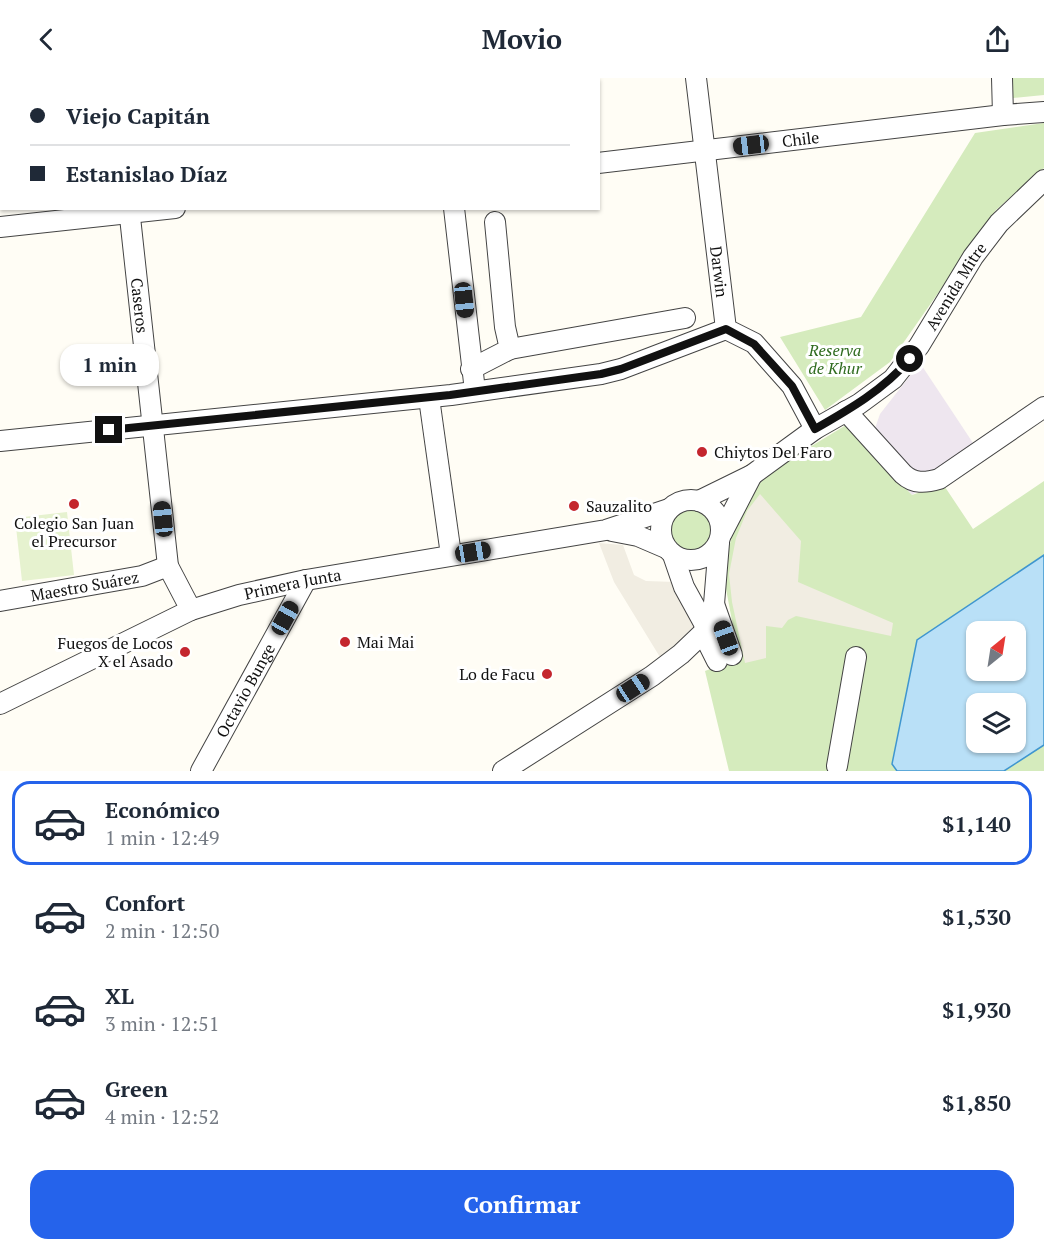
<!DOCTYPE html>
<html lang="es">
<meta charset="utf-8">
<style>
:root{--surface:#fff;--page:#f6f6f7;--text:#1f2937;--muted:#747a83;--line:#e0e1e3;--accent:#2563eb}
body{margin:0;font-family:"PT Serif",serif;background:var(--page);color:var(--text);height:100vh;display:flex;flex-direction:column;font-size:22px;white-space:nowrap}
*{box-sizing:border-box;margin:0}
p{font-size:20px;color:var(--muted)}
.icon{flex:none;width:33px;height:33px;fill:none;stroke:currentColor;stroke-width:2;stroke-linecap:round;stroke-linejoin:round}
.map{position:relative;height:693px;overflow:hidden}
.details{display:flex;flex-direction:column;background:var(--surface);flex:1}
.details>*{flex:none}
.banner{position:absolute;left:0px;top:0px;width:600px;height:132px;box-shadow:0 2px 4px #0004;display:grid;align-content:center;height:132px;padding:0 30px;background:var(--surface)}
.needle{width:39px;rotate:30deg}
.buttons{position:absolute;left:966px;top:543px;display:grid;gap:12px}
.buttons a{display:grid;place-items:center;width:60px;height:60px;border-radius:12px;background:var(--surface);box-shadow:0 2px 4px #0004;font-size:30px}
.end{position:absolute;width:27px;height:27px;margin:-14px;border:8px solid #111;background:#fff;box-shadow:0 0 0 3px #fff}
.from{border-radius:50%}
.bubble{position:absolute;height:42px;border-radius:18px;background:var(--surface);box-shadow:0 2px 4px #0004;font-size:20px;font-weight:800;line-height:42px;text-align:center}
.car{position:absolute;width:18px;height:36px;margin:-18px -9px;border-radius:8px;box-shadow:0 0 4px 2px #0007;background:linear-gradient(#222 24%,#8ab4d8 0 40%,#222 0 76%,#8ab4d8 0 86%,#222 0)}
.banner b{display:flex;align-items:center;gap:21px;height:57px;font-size:22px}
.banner b+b{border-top:2px solid var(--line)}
.banner i{width:15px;height:15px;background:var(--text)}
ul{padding:10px 0 0;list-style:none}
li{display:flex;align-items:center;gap:18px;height:84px;margin:0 12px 9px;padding:0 18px;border:3px solid transparent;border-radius:18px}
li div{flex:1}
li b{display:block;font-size:22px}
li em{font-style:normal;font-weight:800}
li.current{border-color:var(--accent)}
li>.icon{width:54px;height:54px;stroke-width:1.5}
.action{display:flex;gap:12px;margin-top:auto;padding:12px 30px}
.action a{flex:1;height:69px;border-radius:18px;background:var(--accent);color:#fff;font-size:24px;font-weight:800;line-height:69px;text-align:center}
header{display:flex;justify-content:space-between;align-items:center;height:78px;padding:0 30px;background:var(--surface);font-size:27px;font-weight:800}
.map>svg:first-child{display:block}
.industrial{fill:#eee6ef}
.green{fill:#d5ebbd}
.pitch{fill:#e6f2cf}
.plaza{fill:#f1ede2}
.water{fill:#b9e0f7;stroke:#3f96cf;stroke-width:1.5;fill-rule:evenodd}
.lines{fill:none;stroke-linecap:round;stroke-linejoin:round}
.minor-casing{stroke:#444;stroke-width:22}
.minor{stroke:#fff;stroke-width:20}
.route{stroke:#111;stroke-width:8}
.poi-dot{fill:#c4262e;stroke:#fff;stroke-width:2}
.labels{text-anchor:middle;stroke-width:6;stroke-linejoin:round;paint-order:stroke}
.street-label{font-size:16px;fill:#111;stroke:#fff}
.park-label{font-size:16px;font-style:italic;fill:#2f6b1f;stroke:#fff}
.poi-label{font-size:16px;fill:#111;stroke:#fff;text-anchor:start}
</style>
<header><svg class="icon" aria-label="back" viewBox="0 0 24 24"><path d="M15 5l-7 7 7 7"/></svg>Movio<svg class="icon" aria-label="share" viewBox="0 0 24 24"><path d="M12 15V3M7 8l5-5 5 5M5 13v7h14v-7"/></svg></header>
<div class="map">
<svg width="1044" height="693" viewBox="0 0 1044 693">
<rect width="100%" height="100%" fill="#fffdf5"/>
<path class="industrial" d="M920 285 975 368 912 417 876 380 870 365 880 336Z"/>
<path class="green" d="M1005 0H1044V17L1003 21Z
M1044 45V90L996 132 890 284 825 332 780 259 861 239 975 55Z
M851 344 876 380 912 417 943 406 973 451 1044 403V477L917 562 892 686 897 693H729L705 593 739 580 723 495 732 457 760 405 777 389Z
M670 453a21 21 0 1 1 42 0a21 21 0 1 1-42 0Z
M1044 667V693H1004Z"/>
<path class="pitch" d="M67 434 74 497 22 503 15 440Z"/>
<path class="plaza" d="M760 416 801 463 798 504 893 545 891 558 796 538 788 542 782 550 766 548V580L745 585 732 524 729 496 736 460 747 433Z
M599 465 623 467 634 497 646 503 675 504 692 537 694 547 692 555 663 584 614 504Z"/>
<path class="water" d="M1044 477V667L1004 693H897L892 686 917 562ZM976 554H1016V592H976ZM976 626H1016V664H976Z"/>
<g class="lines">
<g class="minor-casing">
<g id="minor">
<path d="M120 0V2"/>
<path d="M439 0 440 2"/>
<path id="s1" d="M696 0 726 251 754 265 792 308 815 351"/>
<path d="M1002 0 1003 37"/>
<path id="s2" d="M598 85 1003 37 1044 34"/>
<path id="s3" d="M129 130 168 488 191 532"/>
<path d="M454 130 475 313"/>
<path d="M0 149 175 130"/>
<path d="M510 271 685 240"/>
<path d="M471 291 510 271 505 249 495 144"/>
<path d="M429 320 451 477"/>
<path d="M846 333 903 396C914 406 925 405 939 401L1044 329"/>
<path d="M0 363 451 317 601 296 621 291 726 251"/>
<circle cx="691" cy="452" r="30"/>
<path id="s4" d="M699 423 752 397 815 351 859 326 893 301 919 268 973 179 999 145 1044 102"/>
<path d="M612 453 638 458 666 470"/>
<path d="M722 455 752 397"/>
<path d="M673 477 684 509 706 549"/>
<path id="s5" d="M0 523 142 498 168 488"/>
<path d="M714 526 732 577"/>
<path d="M703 555 717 583"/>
<path id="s6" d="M0 626 191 532 239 517 306 502 606 452 669 431"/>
<path d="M837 688 856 579"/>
<path id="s7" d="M201 693 306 502"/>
<path d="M503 693 652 598 681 576 703 555 714 526 719 465"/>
</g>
</g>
<use href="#minor" class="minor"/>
</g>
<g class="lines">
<path class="route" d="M109 352 450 317 601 296 621 291 726 251 754 266 792 308 815 351C850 331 883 312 910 281"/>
</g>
<g class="poi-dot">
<circle cx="702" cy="374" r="6"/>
<circle cx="74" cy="426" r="6"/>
<circle cx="574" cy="428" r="6"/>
<circle cx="345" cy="564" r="6"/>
<circle cx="185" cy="574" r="6"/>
<circle cx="547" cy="596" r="6"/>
</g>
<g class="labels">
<g class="street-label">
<text dy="6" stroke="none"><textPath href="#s2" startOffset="204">Chile</textPath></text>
<text dy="6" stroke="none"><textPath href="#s1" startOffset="195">Darwin</textPath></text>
<text dy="6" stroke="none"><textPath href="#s4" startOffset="342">Avenida Mitre</textPath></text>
<text dy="6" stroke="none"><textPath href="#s3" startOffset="98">Caseros</textPath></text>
<text dy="6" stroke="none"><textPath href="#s6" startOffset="318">Primera Junta</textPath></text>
<text dy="6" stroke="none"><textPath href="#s5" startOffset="86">Maestro Suárez</textPath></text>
<text dy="6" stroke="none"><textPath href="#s7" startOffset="92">Octavio Bunge</textPath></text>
</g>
<g class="park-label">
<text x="835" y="278">Reserva<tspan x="835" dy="18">de Khur</tspan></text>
</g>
<g class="poi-label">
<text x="714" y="380">Chiytos Del Faro</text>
<text x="586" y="434">Sauzalito</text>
<text x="74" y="451" text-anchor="middle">Colegio San Juan<tspan x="74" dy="18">el Precursor</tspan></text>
<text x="357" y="570">Mai Mai</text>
<text x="173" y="571" text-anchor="end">Fuegos de Locos<tspan x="173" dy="18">X el Asado</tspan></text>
<text x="535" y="602" text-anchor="end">Lo de Facu</text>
</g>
</g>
</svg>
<div class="buttons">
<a><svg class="needle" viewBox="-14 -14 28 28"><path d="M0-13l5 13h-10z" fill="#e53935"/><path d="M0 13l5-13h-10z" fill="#747a83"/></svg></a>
<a><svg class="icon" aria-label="layers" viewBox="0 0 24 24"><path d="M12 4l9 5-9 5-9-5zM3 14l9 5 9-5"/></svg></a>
</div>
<i class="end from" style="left:910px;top:281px"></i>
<i class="end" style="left:109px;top:352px"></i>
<div class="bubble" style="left:60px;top:266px;width:99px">1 min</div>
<i class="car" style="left:751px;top:67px;rotate:263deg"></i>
<i class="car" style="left:464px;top:222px;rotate:174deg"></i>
<i class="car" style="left:163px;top:441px;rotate:354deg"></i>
<i class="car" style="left:473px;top:474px;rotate:81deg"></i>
<i class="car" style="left:285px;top:540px;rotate:29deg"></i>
<i class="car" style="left:726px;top:560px;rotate:340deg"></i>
<i class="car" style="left:633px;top:610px;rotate:57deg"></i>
<div class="banner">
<b><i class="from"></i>Viejo Capitán</b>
<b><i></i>Estanislao Díaz</b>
</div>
</div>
<section class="details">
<ul>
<li class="current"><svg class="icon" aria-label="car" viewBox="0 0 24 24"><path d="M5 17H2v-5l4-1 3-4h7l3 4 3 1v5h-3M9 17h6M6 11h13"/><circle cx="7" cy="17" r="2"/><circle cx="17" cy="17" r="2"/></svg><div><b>Económico</b><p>1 min · 12:49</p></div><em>$1,140</em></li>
<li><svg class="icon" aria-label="car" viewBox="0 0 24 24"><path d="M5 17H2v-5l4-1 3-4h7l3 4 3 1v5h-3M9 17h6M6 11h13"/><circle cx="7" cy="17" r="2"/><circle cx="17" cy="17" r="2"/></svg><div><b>Confort</b><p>2 min · 12:50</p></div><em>$1,530</em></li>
<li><svg class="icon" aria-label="car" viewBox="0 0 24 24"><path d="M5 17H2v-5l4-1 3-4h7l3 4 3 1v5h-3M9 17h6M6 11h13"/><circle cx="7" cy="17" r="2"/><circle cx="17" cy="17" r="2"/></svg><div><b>XL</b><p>3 min · 12:51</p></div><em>$1,930</em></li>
<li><svg class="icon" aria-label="car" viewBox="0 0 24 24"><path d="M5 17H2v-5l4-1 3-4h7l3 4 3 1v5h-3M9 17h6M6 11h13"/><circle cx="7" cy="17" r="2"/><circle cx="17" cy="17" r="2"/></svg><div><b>Green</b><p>4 min · 12:52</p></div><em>$1,850</em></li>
</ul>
<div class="action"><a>Confirmar</a></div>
</section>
